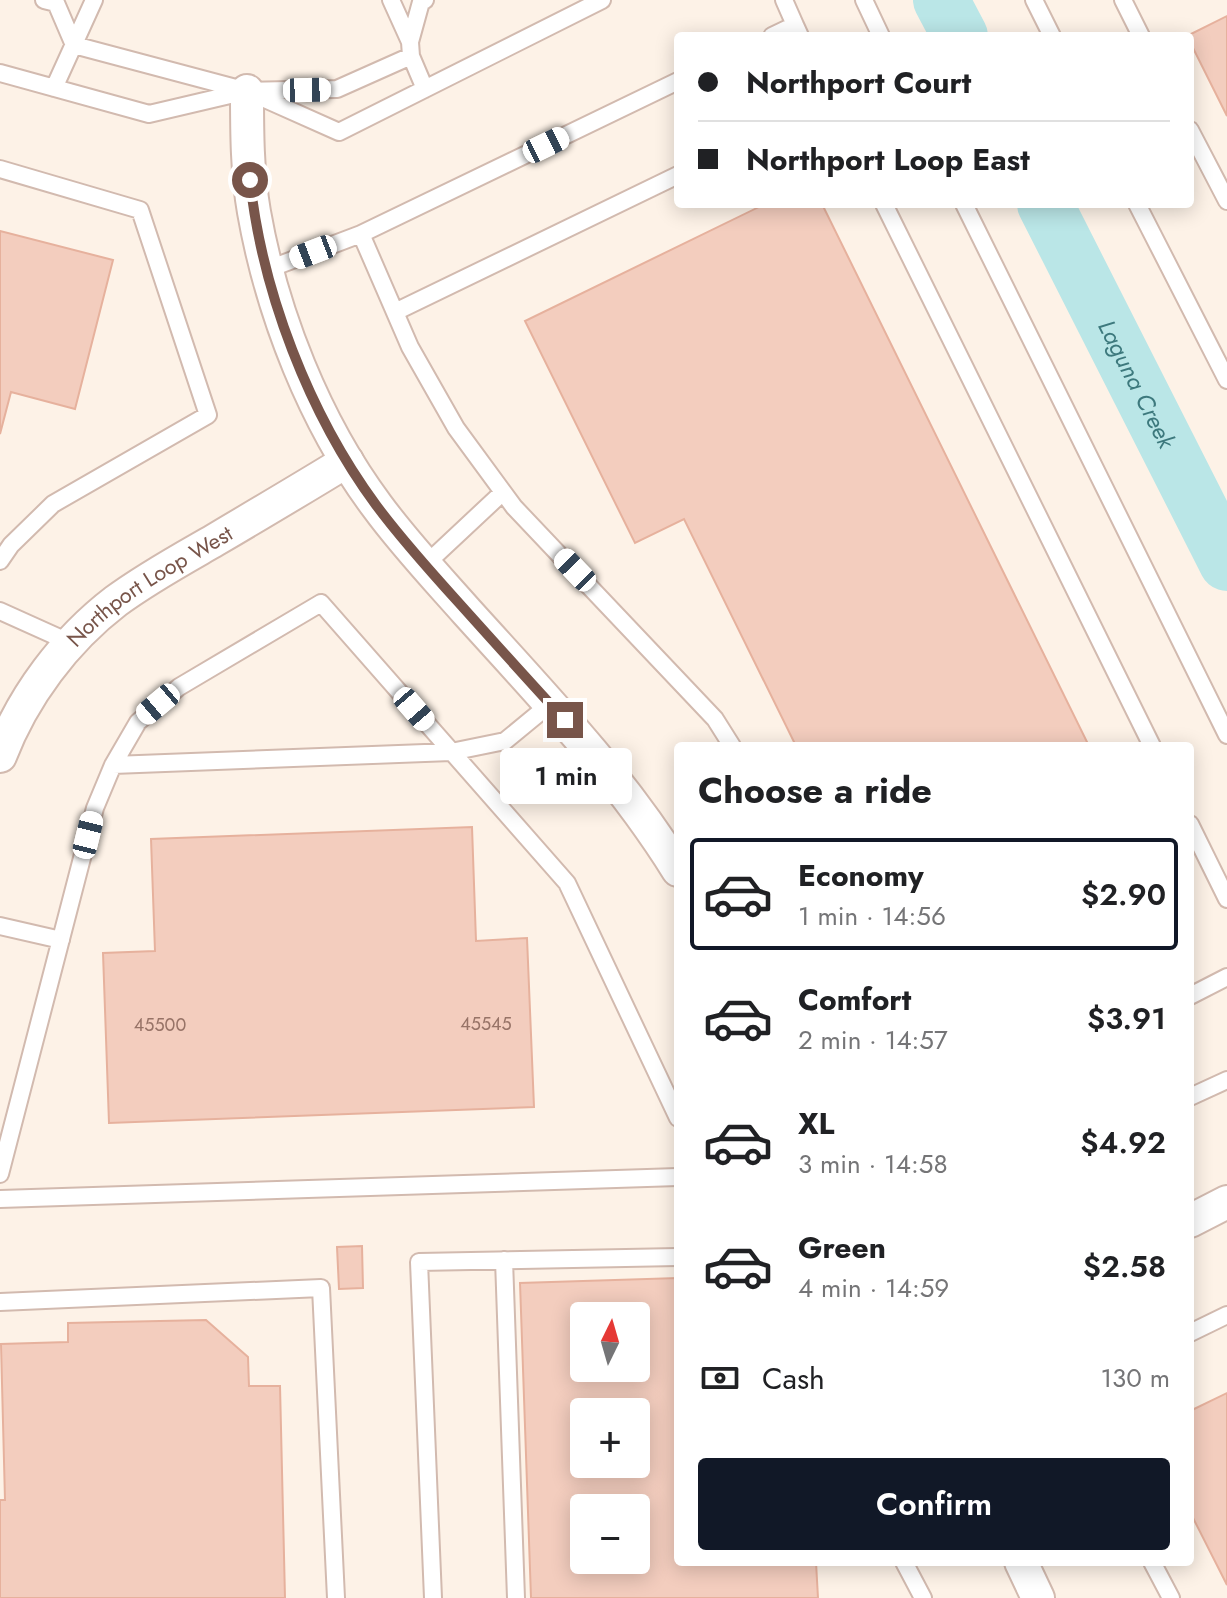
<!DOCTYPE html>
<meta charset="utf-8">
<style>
:root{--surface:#fff;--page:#f2f2f2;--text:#202124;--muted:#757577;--line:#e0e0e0;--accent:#111827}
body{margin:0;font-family:Jost,sans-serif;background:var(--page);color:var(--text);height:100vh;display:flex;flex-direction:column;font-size:30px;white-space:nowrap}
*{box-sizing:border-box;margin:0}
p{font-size:26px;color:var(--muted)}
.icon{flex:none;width:44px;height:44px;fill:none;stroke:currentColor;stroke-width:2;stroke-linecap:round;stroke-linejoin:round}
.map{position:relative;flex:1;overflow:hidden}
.details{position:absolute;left:674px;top:742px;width:520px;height:824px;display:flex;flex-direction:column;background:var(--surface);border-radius:8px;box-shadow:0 4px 20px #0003}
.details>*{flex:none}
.guide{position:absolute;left:674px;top:32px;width:520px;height:176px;border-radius:8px;box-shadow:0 4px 20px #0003;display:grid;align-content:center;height:176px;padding:0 24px;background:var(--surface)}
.needle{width:52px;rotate:5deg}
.buttons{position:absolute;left:570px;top:1302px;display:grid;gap:16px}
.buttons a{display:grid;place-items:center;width:80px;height:80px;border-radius:8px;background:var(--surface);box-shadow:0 4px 20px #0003;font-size:40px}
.end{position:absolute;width:36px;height:36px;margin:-18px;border:10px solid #78554a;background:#fff;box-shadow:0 0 0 4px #fff}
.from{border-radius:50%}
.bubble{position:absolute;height:56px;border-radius:8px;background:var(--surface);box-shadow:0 4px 20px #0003;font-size:26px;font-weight:600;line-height:56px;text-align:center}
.car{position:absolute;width:24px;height:48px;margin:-24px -12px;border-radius:10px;box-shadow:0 0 6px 2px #0007;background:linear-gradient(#fff 24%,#345 0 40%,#fff 0 76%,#345 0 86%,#fff 0)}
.guide b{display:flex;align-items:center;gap:28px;height:76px;font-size:30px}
.guide b+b{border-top:2px solid var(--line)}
.guide i{width:20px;height:20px;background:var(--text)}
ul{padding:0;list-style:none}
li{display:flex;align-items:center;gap:24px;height:112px;margin:0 16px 12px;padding:0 8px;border:4px solid transparent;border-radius:8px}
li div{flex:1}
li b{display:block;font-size:30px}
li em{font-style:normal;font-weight:600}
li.active{border-color:var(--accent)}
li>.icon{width:72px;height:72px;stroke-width:1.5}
h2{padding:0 24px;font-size:36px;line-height:96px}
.pay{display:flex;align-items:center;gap:20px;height:88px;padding:0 24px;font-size:30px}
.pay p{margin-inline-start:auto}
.cta{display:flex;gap:16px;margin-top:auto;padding:16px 24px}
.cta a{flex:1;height:92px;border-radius:8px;background:var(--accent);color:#fff;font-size:32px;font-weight:600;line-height:92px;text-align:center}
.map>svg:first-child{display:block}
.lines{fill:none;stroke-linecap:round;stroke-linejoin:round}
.river{stroke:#bae6e7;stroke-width:56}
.building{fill:#f3cdbe;stroke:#e6b19d;stroke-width:2;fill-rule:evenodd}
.service-casing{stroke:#d2baaf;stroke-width:20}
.minor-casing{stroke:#d2baaf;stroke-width:36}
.service{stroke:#fff;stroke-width:16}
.minor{stroke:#fff;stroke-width:32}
.route{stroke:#78554a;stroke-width:10}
.labels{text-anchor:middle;stroke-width:7;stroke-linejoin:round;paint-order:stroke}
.number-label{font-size:18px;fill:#977367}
.street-label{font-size:22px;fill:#78554a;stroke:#fff6ee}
.water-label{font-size:24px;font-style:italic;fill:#3d797d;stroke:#fff6ee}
</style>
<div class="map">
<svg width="1227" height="1598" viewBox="0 0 1227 1598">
<rect width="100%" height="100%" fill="#fdf2e7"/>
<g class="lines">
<g class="river">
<path d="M941 0 960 36"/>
<path id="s1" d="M1045 204 1227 563"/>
</g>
</g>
<path class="building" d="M1227 16V116L1190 42V36H1187Z
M765 204H822L1089 746H796L684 519 635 543 525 321Z
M0 231 113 260 75 409 11 392 0 434Z
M472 827 476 941 527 938 534 1107 109 1123 103 953 155 951 151 839Z
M362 1246 363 1288 339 1289 337 1247Z
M678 1278V1562H816L818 1598H531L520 1283ZM584 1316H636V1368H584ZM584 1412H636V1464H584ZM584 1508H636V1560H584Z
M206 1320 248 1357 249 1386H280L285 1598H0V1500H5L1 1344 68 1342V1323Z
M1227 1393V1585L1190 1512V1411Z"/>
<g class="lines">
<g class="service-casing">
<path id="service" d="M44 0 56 3 74 45 247 91 339 132 602 0
M391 0 410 42
M425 0 421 2 410 42 411 56 425 89
M784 0 795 25
M864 0 881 36
M1034 0 1052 36
M1123 0 1141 36
M772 36 795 25 800 36
M0 73 149 114 247 91 337 89 411 56
M678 81 361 234 410 347 456 428 514 507 715 719 732 746
M54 88 94 0
M1190 130 1227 201
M0 169 140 210 208 415 53 504 11 545 0 561
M884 204 1152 746
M964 204 1227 735
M1137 204 1227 380
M266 270 361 234
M395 312 678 175
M425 565 503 492
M0 611 71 643
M113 765 451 752 505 741 550 704
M1190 824 1227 899
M0 926 61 940
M1190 996 1227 977
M1190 1097 1227 1080
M0 1174 95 808 113 765 138 722 179 687 321 603 567 883 678 1118
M0 1199 678 1177
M504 1260 516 1598
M0 1302 321 1288 336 1598
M1190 1333 1227 1315
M904 1562 923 1598
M1152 1562 1171 1598
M433 1598 419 1262 678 1257"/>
</g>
<g class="minor-casing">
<g id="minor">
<path d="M247 91C247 131 247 172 254 212 272 314 315 423 377 506 404 543 436 577 467 612 542 695 619 775 678 870"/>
<path id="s2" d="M0 756C23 696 65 640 116 601 147 578 182 559 215 540 259 514 303 488 347 461"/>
<path d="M1190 1221 1227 1202"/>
<path d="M1021 1562 1038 1598"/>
</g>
</g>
<use href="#service" class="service"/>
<use href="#minor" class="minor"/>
</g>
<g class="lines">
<path class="route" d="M250 180C262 292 309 414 376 505 402 540 430 571 459 603 494 642 529 681 565 720"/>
</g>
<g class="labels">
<g class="number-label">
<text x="486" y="1030">45545</text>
<text x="160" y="1031">45500</text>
</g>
<g class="street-label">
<text dy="8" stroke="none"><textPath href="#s2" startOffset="232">Northport Loop West</textPath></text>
</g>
<g class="water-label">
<text dy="8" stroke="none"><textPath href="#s1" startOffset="202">Laguna Creek</textPath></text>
</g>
</g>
</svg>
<div class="buttons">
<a><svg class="needle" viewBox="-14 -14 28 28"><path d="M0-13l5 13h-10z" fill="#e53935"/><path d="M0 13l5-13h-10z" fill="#757577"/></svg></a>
<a>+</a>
<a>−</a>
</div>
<i class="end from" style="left:250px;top:180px"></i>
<i class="end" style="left:565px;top:720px"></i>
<div class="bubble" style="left:500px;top:748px;width:132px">1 min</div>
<i class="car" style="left:307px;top:90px;rotate:89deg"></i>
<i class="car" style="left:546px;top:145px;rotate:64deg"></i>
<i class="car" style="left:313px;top:252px;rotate:249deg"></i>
<i class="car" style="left:575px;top:570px;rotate:316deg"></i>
<i class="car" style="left:158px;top:704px;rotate:230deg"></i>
<i class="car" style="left:414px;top:709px;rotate:139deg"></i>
<i class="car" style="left:88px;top:835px;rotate:14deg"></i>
<div class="guide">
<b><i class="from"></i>Northport Court</b>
<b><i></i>Northport Loop East</b>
</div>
<section class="details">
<h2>Choose a ride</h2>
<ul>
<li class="active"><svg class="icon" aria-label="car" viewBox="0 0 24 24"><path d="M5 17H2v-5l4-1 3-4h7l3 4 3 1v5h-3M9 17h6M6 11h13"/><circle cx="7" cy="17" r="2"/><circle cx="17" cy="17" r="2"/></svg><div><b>Economy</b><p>1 min · 14:56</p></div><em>$2.90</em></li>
<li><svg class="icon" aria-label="car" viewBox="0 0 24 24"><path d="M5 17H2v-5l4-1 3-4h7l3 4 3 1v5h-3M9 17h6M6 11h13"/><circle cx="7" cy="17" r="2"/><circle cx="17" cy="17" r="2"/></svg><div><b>Comfort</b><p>2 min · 14:57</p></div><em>$3.91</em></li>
<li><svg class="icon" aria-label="car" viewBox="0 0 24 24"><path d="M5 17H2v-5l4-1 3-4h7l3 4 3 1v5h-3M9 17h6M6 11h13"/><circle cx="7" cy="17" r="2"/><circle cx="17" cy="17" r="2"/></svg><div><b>XL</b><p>3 min · 14:58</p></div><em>$4.92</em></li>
<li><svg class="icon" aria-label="car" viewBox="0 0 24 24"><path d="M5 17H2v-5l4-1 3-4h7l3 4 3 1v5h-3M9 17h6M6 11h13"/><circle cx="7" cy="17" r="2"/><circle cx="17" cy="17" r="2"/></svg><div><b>Green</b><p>4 min · 14:59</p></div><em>$2.58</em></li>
</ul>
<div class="pay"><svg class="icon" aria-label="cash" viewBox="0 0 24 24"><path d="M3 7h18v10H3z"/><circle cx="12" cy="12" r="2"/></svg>Cash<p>130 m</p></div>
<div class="cta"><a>Confirm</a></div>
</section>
</div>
